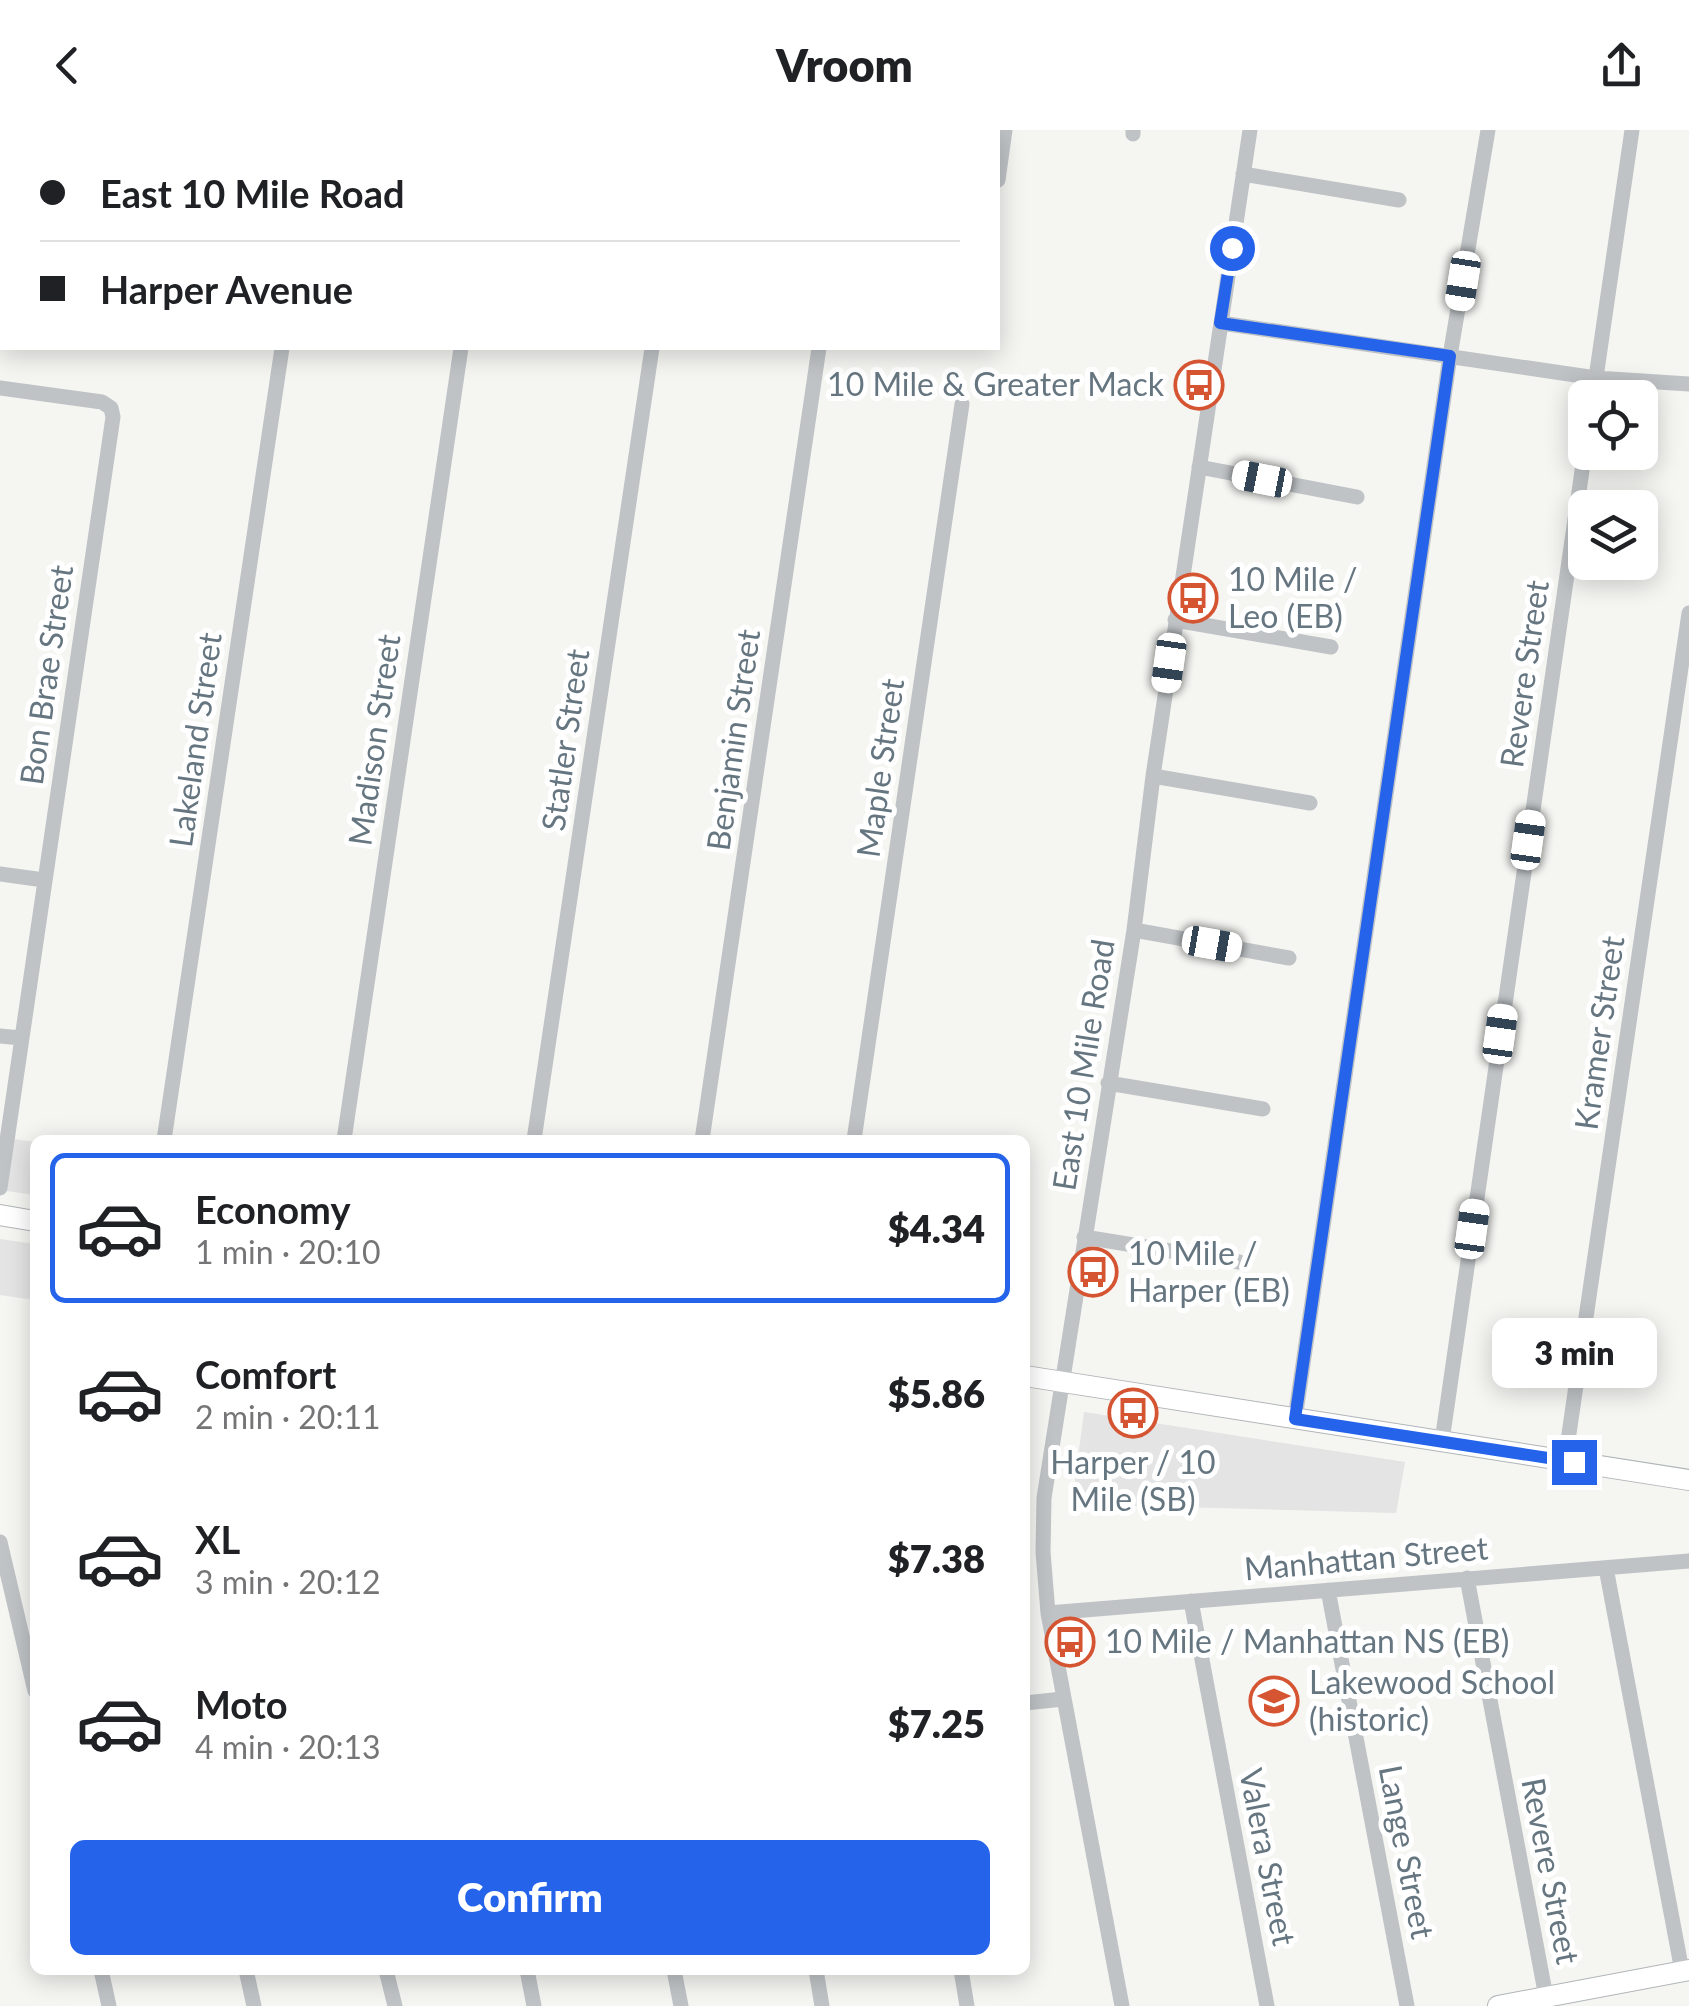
<!DOCTYPE html>
<meta charset="utf-8">
<style>
:root{--surface:#fff;--page:#f6f6f6;--text:#202124;--muted:#757577;--line:#e0e0e0;--accent:#2563eb}
body{margin:0;font-family:Lato,sans-serif;background:var(--page);color:var(--text);height:100vh;display:flex;flex-direction:column;font-size:38px;white-space:nowrap}
*{box-sizing:border-box;margin:0}
p{font-size:32px;color:var(--muted)}
.icon{flex:none;width:55px;height:55px;fill:none;stroke:currentColor;stroke-width:2;stroke-linecap:round;stroke-linejoin:round}
.map{position:relative;flex:1;overflow:hidden}
.sheet{position:absolute;left:30px;top:1005px;width:1000px;height:840px;display:flex;flex-direction:column;background:var(--surface);border-radius:15px;box-shadow:0 5px 25px #0003}
.sheet>*{flex:none}
.hud{position:absolute;left:0px;top:0px;width:1000px;height:220px;box-shadow:0 5px 25px #0003;display:grid;align-content:center;height:220px;padding:0 40px;background:var(--surface)}
.tools{position:absolute;left:1568px;top:250px;display:grid;gap:20px}
.tools a{display:grid;place-items:center;width:90px;height:90px;border-radius:15px;background:var(--surface);box-shadow:0 5px 25px #0003;font-size:50px}
.end{position:absolute;width:45px;height:45px;margin:-22px;border:12px solid #2563eb;background:#fff;box-shadow:0 0 0 5px #fff}
.from{border-radius:50%}
.bubble{position:absolute;height:70px;border-radius:15px;background:var(--surface);box-shadow:0 5px 25px #0003;font-size:32px;font-weight:800;line-height:70px;text-align:center}
.car{position:absolute;width:30px;height:60px;margin:-30px -15px;border-radius:12px;box-shadow:0 0 8px 2px #0007;background:linear-gradient(#fff 24%,#345 0 40%,#fff 0 76%,#345 0 86%,#fff 0)}
.hud b{display:flex;align-items:center;gap:35px;height:95px;font-size:38px}
.hud b+b{border-top:2px solid var(--line)}
.hud i{width:25px;height:25px;background:var(--text)}
ul{padding:18px 0 0;list-style:none}
li{display:flex;align-items:center;gap:30px;height:150px;margin:0 20px 15px;padding:0 20px;border:5px solid transparent;border-radius:15px}
li div{flex:1}
li b{display:block;font-size:38px}
li em{font-style:normal;font-weight:800}
li.current{border-color:var(--accent)}
li>.icon{width:90px;height:90px;stroke-width:1.5}
.cta{display:flex;gap:20px;margin-top:auto;padding:20px 40px}
.cta a{flex:1;height:115px;border-radius:15px;background:var(--accent);color:#fff;font-size:40px;font-weight:800;line-height:115px;text-align:center}
header{display:flex;justify-content:space-between;align-items:center;height:130px;padding:0 40px;background:var(--surface);font-size:45px;font-weight:800}
.map>svg:first-child{display:block}
.built{fill:#e3e4e3}
.lines{fill:none;stroke-linecap:round;stroke-linejoin:round}
.major-casing{stroke:#b0b5b8;stroke-width:22}
.minor{stroke:#bfc3c6;stroke-width:15}
.major{stroke:#fff;stroke-width:20}
.route{stroke:#2563eb;stroke-width:12}
.labels{text-anchor:middle;stroke-width:10;stroke-linejoin:round;paint-order:stroke}
.poi-label{font-size:32px;fill:#667681;stroke:#fff;text-anchor:start}
.street-label{font-size:32px;fill:#667681;stroke:#fff}
</style>
<header><svg class="icon" aria-label="back" viewBox="0 0 24 24"><path d="M15 5l-7 7 7 7"/></svg>Vroom<svg class="icon" aria-label="share" viewBox="0 0 24 24"><path d="M12 15V3M7 8l5-5 5 5M5 13v7h14v-7"/></svg></header>
<div class="map">
<svg width="1689" height="1876" viewBox="0 0 1689 1876">
<rect width="100%" height="100%" fill="#f5f5f2"/>
<path class="built" d="M0 1007 35 1012V1065L0 1060Z
M0 1109 35 1114V1170L0 1165Z
M1084 1282 1405 1332 1396 1383 1072 1374Z"/>
<g class="lines">
<g class="major-casing">
<path id="major" d="M0 1085 35 1091
M1025 1246 1689 1350
M1498 1876 1689 1840"/>
</g>
<path class="minor" d="M313 2 314 0
M492 2V0
M684 2 685 0
M851 2V0
M1133 4V0
M1243 44 1399 70
M998 50 1005 0
M1221 193 1596 248 1689 254
M0 258 102 272 111 278 113 287 0 1058
M1593 268 1632 0
M1199 337 1357 367
M1175 490 1331 517
M1153 646 1310 673
M0 744 44 750
M1134 800 1289 828
M0 906 21 908
M1108 953 1263 979
M164 1010 282 218
M344 1010 461 218
M534 1010 652 218
M702 1010 819 218
M854 1010 962 274
M1084 1107 1239 1132
M1295 1289 1450 226 1488 0
M1442 1311 1585 320
M1565 1331 1689 483
M0 1412 35 1561
M1606 1438 1682 1841
M1467 1448 1546 1867
M1328 1460 1407 1876
M1191 1471 1267 1876
M1048 1483 1689 1431
M1025 1573 1063 1569
M101 1840 109 1876
M246 1840 254 1876
M386 1840 395 1876
M527 1840 534 1876
M674 1840 681 1876
M816 1840 822 1876
M961 1840 967 1876
M1122 1876 1048 1483 1043 1422 1044 1368 1134 800 1153 646 1250 0"/>
<use href="#major" class="major"/>
</g>
<g class="lines">
<path class="route" d="M1232 118 1220 193 1450 226 1295 1289 1574 1332"/>
</g>
<defs>
<g id="bus-ring" transform="scale(2.5)"><circle r="9.5" fill="#fff" stroke="#d55432" stroke-width="1.5"/><path d="M-5-6H5V4H4V6H2V4H-2V6H-4V4H-5ZM-3.5-4V0h7V-4ZM-3.5 1.2v1.5H-2V1.2ZM2 1.2v1.5H3.5V1.2Z" fill="#d55432"/></g>
<g id="school-ring" transform="scale(2.5)"><circle r="9.5" fill="#fff" stroke="#d55432" stroke-width="1.5"/><path d="M0-5L7-2L0 1L-7-2ZM-4 1L0 2.5L4 1V4Q0 6-4 4Z" fill="#d55432"/></g>
</defs>
<g fill-rule="evenodd">
<use href="#bus-ring" x="1199" y="255"/>
<use href="#bus-ring" x="1193" y="468"/>
<use href="#bus-ring" x="1093" y="1142"/>
<use href="#bus-ring" x="1133" y="1283"/>
<use href="#bus-ring" x="1070" y="1512"/>
<use href="#school-ring" x="1274" y="1571"/>
</g>
<g class="labels">
<g class="poi-label">
<text x="1164" y="266" text-anchor="end">10 Mile &amp; Greater Mack</text>
<text x="1228" y="461">10 Mile /<tspan x="1228" dy="37">Leo (EB)</tspan></text>
<text x="1128" y="1135">10 Mile /<tspan x="1128" dy="37">Harper (EB)</tspan></text>
<text x="1133" y="1344" text-anchor="middle">Harper / 10<tspan x="1133" dy="37">Mile (SB)</tspan></text>
<text x="1105" y="1523">10 Mile / Manhattan NS (EB)</text>
<text x="1309" y="1564">Lakewood School<tspan x="1309" dy="37">(historic)</tspan></text>
</g>
<g class="street-label">
<text transform="translate(1525 544) rotate(-82)" y="11">Revere Street</text>
<text transform="translate(47 545) rotate(-82)" y="11">Bon Brae Street</text>
<text transform="translate(196 610) rotate(-82)" y="11">Lakeland Street</text>
<text transform="translate(375 610) rotate(-82)" y="11">Madison Street</text>
<text transform="translate(566 610) rotate(-82)" y="11">Statler Street</text>
<text transform="translate(734 610) rotate(-82)" y="11">Benjamin Street</text>
<text transform="translate(881 638) rotate(-82)" y="11">Maple Street</text>
<text transform="translate(1600 903) rotate(-82)" y="11">Kramer Street</text>
<text transform="translate(1084 935) rotate(-81)" y="11">East 10 Mile Road</text>
<text transform="translate(1366 1429) rotate(-5)" y="11">Manhattan Street</text>
<text transform="translate(1406 1722) rotate(79)" y="11">Lange Street</text>
<text transform="translate(1267 1727) rotate(79)" y="11">Valera Street</text>
<text transform="translate(1550 1741) rotate(79)" y="11">Revere Street</text>
</g>
</g>
</svg>
<div class="tools">
<a><svg class="icon" aria-label="locate" viewBox="0 0 24 24"><circle cx="12" cy="12" r="6"/><path d="M12 2v4M12 18v4M2 12h4M18 12h4"/></svg></a>
<a><svg class="icon" aria-label="layers" viewBox="0 0 24 24"><path d="M12 4l9 5-9 5-9-5zM3 14l9 5 9-5"/></svg></a>
</div>
<i class="end from" style="left:1232px;top:118px"></i>
<i class="end" style="left:1574px;top:1332px"></i>
<div class="bubble" style="left:1492px;top:1188px;width:165px">3 min</div>
<i class="car" style="left:1463px;top:151px;rotate:189deg"></i>
<i class="car" style="left:1262px;top:349px;rotate:281deg"></i>
<i class="car" style="left:1169px;top:533px;rotate:188deg"></i>
<i class="car" style="left:1528px;top:710px;rotate:8deg"></i>
<i class="car" style="left:1212px;top:814px;rotate:100deg"></i>
<i class="car" style="left:1500px;top:904px;rotate:8deg"></i>
<i class="car" style="left:1472px;top:1099px;rotate:8deg"></i>
<div class="hud">
<b><i class="from"></i>East 10 Mile Road</b>
<b><i></i>Harper Avenue</b>
</div>
<section class="sheet">
<ul>
<li class="current"><svg class="icon" aria-label="car" viewBox="0 0 24 24"><path d="M5 17H2v-5l4-1 3-4h7l3 4 3 1v5h-3M9 17h6M6 11h13"/><circle cx="7" cy="17" r="2"/><circle cx="17" cy="17" r="2"/></svg><div><b>Economy</b><p>1 min · 20:10</p></div><em>$4.34</em></li>
<li><svg class="icon" aria-label="car" viewBox="0 0 24 24"><path d="M5 17H2v-5l4-1 3-4h7l3 4 3 1v5h-3M9 17h6M6 11h13"/><circle cx="7" cy="17" r="2"/><circle cx="17" cy="17" r="2"/></svg><div><b>Comfort</b><p>2 min · 20:11</p></div><em>$5.86</em></li>
<li><svg class="icon" aria-label="car" viewBox="0 0 24 24"><path d="M5 17H2v-5l4-1 3-4h7l3 4 3 1v5h-3M9 17h6M6 11h13"/><circle cx="7" cy="17" r="2"/><circle cx="17" cy="17" r="2"/></svg><div><b>XL</b><p>3 min · 20:12</p></div><em>$7.38</em></li>
<li><svg class="icon" aria-label="car" viewBox="0 0 24 24"><path d="M5 17H2v-5l4-1 3-4h7l3 4 3 1v5h-3M9 17h6M6 11h13"/><circle cx="7" cy="17" r="2"/><circle cx="17" cy="17" r="2"/></svg><div><b>Moto</b><p>4 min · 20:13</p></div><em>$7.25</em></li>
</ul>
<div class="cta"><a>Confirm</a></div>
</section>
</div>
